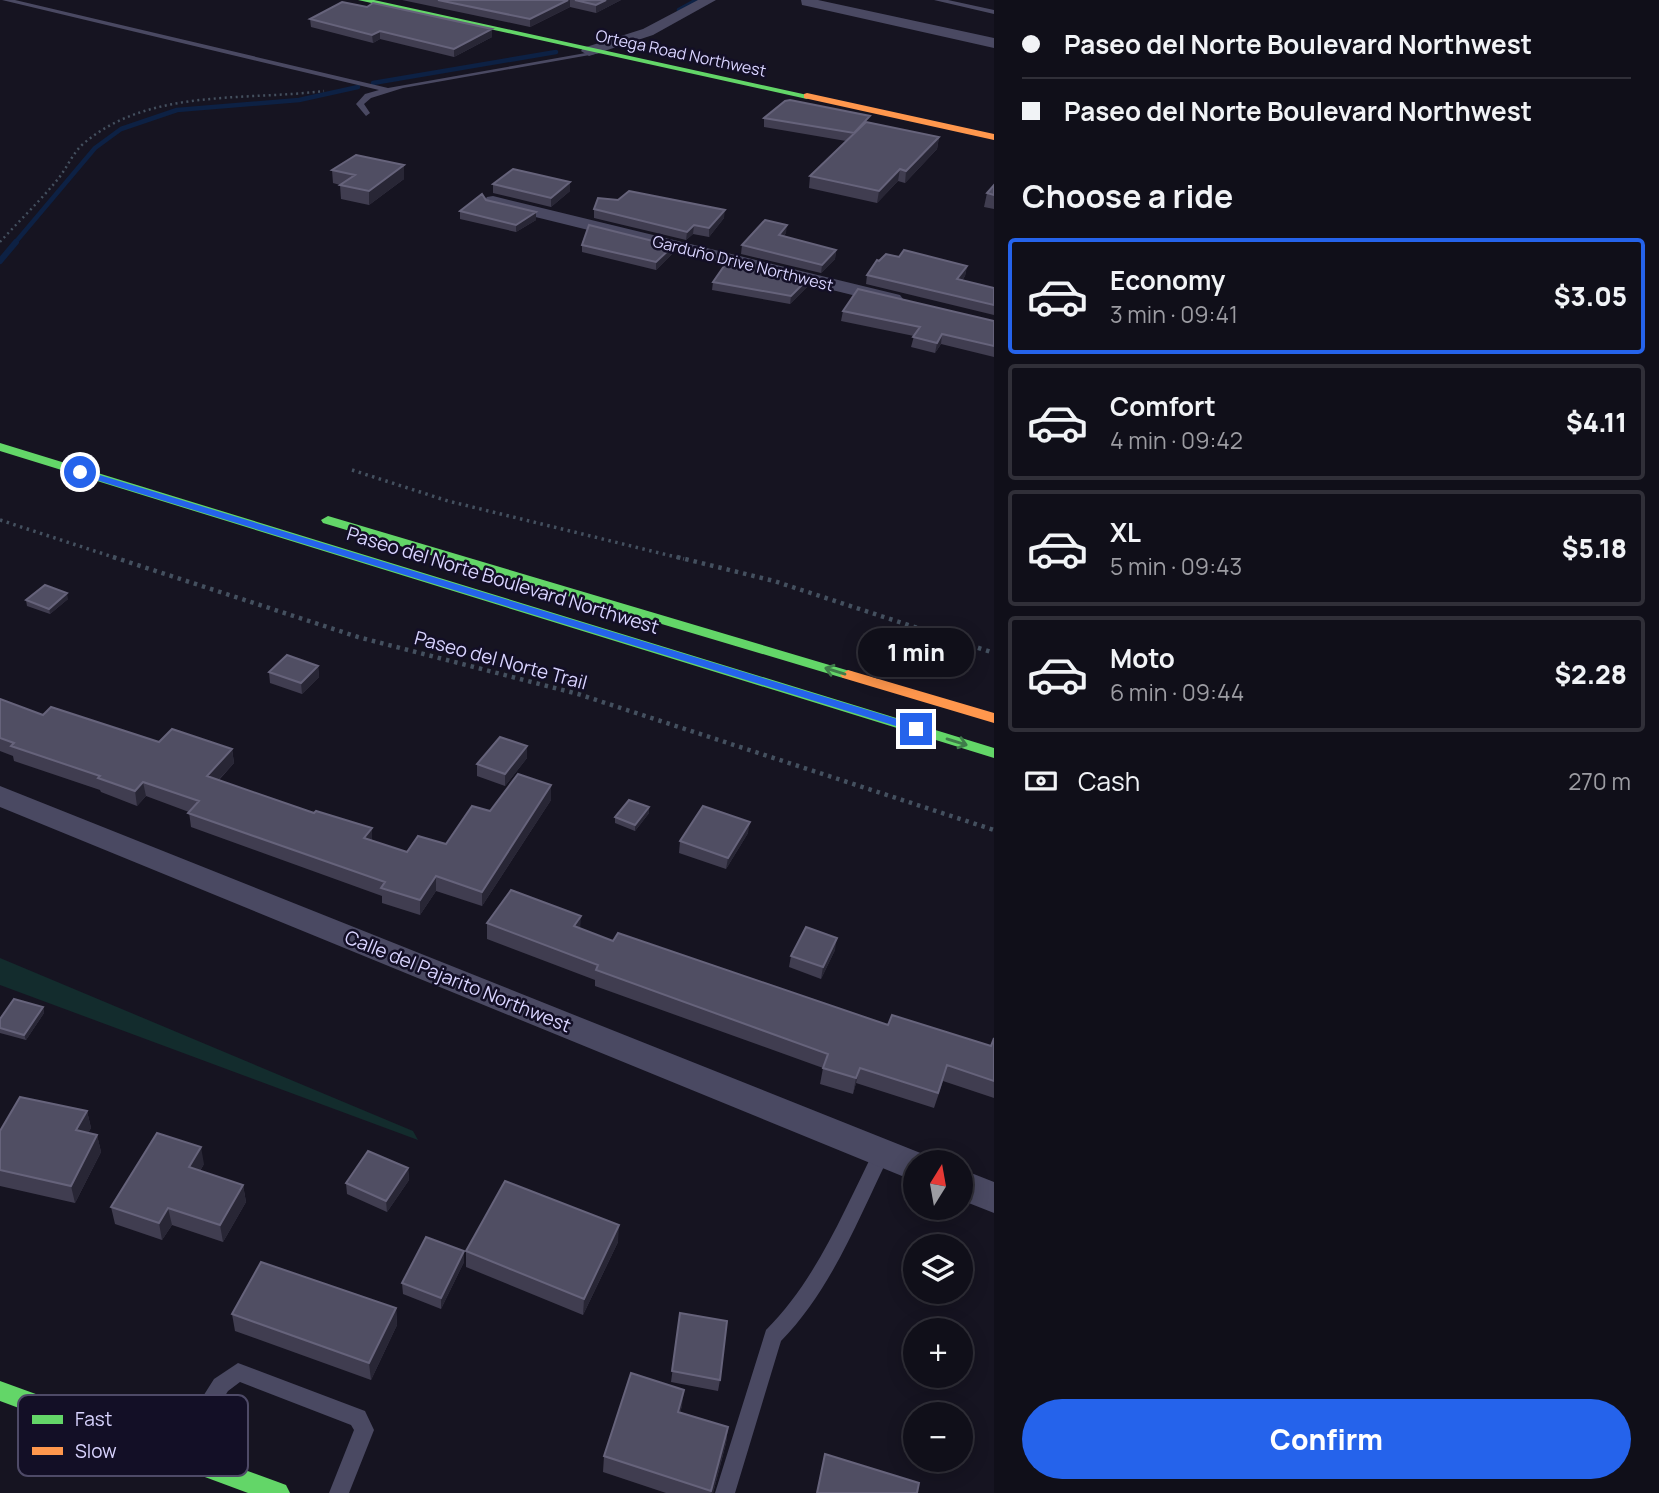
<!DOCTYPE html>
<meta charset="utf-8">
<style>
:root{--surface:#100f19;--page:#1e1d26;--text:#f1f3f6;--muted:#9c9ca2;--line:#302f38;--accent:#2563eb}
body{margin:0;font-family:Manrope,sans-serif;background:var(--page);color:var(--text);height:100vh;display:flex;flex-direction:column;font-size:26px;white-space:nowrap}
*{box-sizing:border-box;margin:0}
p{font-size:23px;color:var(--muted)}
.icon{flex:none;width:38px;height:38px;fill:none;stroke:currentColor;stroke-width:2;stroke-linecap:round;stroke-linejoin:round}
.map{position:relative;flex:1;overflow:hidden}
.sheet{display:flex;flex-direction:column;background:var(--surface);width:665px}
.sheet>*{flex:none}
.banner{display:grid;align-content:center;height:154px;padding:0 28px;background:var(--surface)}
.needle{width:46px;rotate:11deg}
.buttons{position:absolute;left:903px;top:1150px;display:grid;gap:14px}
.buttons a{display:grid;place-items:center;width:70px;height:70px;border-radius:50%;background:var(--surface);box-shadow:0 4px 18px #0003,0 0 0 2px var(--line);font-size:35px}
.end{position:absolute;width:32px;height:32px;margin:-16px;border:9px solid #2563eb;background:#fff;box-shadow:0 0 0 4px #fff}
.from{border-radius:50%}
.bubble{position:absolute;height:49px;border-radius:24px;background:var(--surface);box-shadow:0 4px 18px #0003,0 0 0 2px var(--line);font-size:23px;font-weight:800;line-height:49px;text-align:center}
.banner b{display:flex;align-items:center;gap:24px;height:66px;font-size:26px}
.banner b+b{border-top:2px solid var(--line)}
.banner i{width:18px;height:18px;background:var(--text)}
ul{padding:0;list-style:none}
li{display:flex;align-items:center;gap:21px;height:116px;margin:0 14px 10px;padding:0 14px;border:4px solid var(--line);border-radius:7px}
li div{flex:1}
li b{display:block;font-size:26px}
li em{font-style:normal;font-weight:800}
li.selected{border-color:var(--accent)}
li>.icon{width:63px;height:63px;stroke-width:1.5}
h2{padding:0 28px;font-size:32px;line-height:84px}
.pay{display:flex;align-items:center;gap:18px;height:77px;padding:0 28px;font-size:26px}
.pay p{margin-inline-start:auto}
.action{display:flex;gap:14px;margin-top:auto;padding:14px 28px}
.action a{flex:1;height:80px;border-radius:42px;background:var(--accent);color:#fff;font-size:28px;font-weight:800;line-height:80px;text-align:center}
main{display:flex;flex:1;min-height:0}
.map>svg:first-child{display:block}
.green{fill:#132c2d}
.lines{fill:none;stroke-linecap:round;stroke-linejoin:round}
.stream-far1{stroke:#0d2144;stroke-width:4.5}
.stream{stroke:#0d2144;stroke-width:6}
.path-far2{stroke:#44505f;stroke-width:2.5;stroke-dasharray:2 3.5;stroke-linecap:butt}
.path-far1{stroke:#44505f;stroke-width:3.5;stroke-dasharray:2.5 4.5;stroke-linecap:butt}
.path{stroke:#44505f;stroke-width:4.5;stroke-dasharray:3.5 5;stroke-linecap:butt}
.lane{fill:#4a4962;fill-rule:evenodd}
.street{fill:#4a4962;fill-rule:evenodd}
.fast{fill:#63d668;fill-rule:evenodd}
.slow{fill:#ff974d;fill-rule:evenodd}
.wall{fill:#403d50}
.shaded-wall{fill:#282635}
.building{fill:#504e63;stroke:#66637b;stroke-width:2}
.oneway{stroke:#3f7c4a}
.route{fill:#2563eb}
.labels{text-anchor:middle;stroke-width:5;stroke-linejoin:round;paint-order:stroke}
.far-street-label{font-size:16px;fill:#d9d4ff;stroke:#130f26}
.street-label{font-size:19px;fill:#d9d4ff;stroke:#130f26}
.key{fill:#130f26;stroke:#4e4a67;stroke-width:2}
.key-label{font-size:19px;fill:#d9d4ff}
</style>
<main>
<div class="map">
<svg width="994" height="1493" viewBox="0 0 994 1493">
<rect width="100%" height="100%" fill="#161421"/>
<path class="green" d="M0 958 413 1131 418 1140 0 985Z"/>
<g class="lines">
<path class="stream-far1" d="M679 10 697 0
M373 83 556 52
M14 244 95 148 121 129 177 110 299 100 358 87"/>
<path class="stream" d="M0 261 16 242"/>
<path class="path-far2" d="M0 242C19 221 40 201 58 179 67 168 72 154 83 144 148 88 244 101 324 91"/>
<path class="path-far1" d="M352 470 448 501 684 559
M0 520 119 559"/>
<path class="path" d="M113 557 358 637 578 694 994 830
M677 557 774 581 994 653"/>
<path class="lane" d="M2 0H15L388 88 597 51 601 53 403 88 371 98 364 104 370 113 366 116 356 104 365 94 379 90Z
M934 0H948L994 10V14Z
M882 1145 888 1147 891 1152C859 1217 832 1289 781 1341L735 1493H715L766 1330C817 1279 844 1210 876 1147Z
M238 1363 365 1411 374 1430 349 1493H329L354 1430 351 1425 240 1382 228 1391 188 1456 181 1459 174 1456 171 1449 174 1442 214 1379Z"/>
<path class="street" d="M698 0H716L653 35 589 56 581 51 583 48 643 29Z
M801 0H818L994 38V48L807 6 802 5Z
M493 196 900 295 903 299 900 303 893 305 487 205 484 201 487 197Z
M0 786 928 1156 931 1162H915V1181L902 1176 0 807Z
M961 1169 994 1182V1213L961 1200Z"/>
<path class="fast" d="M358 0H374L812 96 807 99Z
M0 443 994 748V758L0 451Z
M328 516 853 672 856 675 853 678H843L323 523 321 520Z
M0 1381 278 1482 286 1485 290 1493H248L0 1401Z"/>
<path class="slow" d="M807 93 994 134V140L804 98V94Z
M848 670 994 713V723L843 678 840 675Z"/>
</g>
<path class="wall" d="M402 0H621L596 13 570 7 530 27Z
M367 7 492 29V37L454 57 380 39 373 43 311 27 310 19Z
M764 118 869 123 939 137 937 149 905 183 898 181 877 203 809 188 810 176 846 141 764 127Z
M332 170 404 179 369 205 341 199 340 185 333 183Z
M570 182V191L551 207 493 193V184Z
M994 185V209L984 207 987 193Z
M486 200 536 212V220L516 232 460 219V211Z
M594 209 724 218 709 237 693 234 686 240 594 218Z
M786 233 784 236 836 250 835 259 821 273 741 254 742 245Z
M582 245 673 246V253L656 270 582 252Z
M899 257 967 266 965 276 962 281 994 288V315L866 284 867 275 879 261Z
M713 282 807 287 790 304 712 290Z
M843 311 994 321V357L941 344 935 353 911 347 914 336 841 321Z
M68 599 50 614 27 606 26 600Z
M318 666 319 677 302 694 270 683 269 672Z
M0 699 43 715 159 742 232 749 234 763 219 780 372 841 407 852 446 844 490 811 551 800 482 906 436 891 420 915 382 903V896L191 827 189 812 146 796 137 806 101 792 100 790 14 761 13 756 0 751Z
M527 746V758L505 786 477 776V764Z
M649 807V813L635 831 615 823V817Z
M748 833 726 869 679 853 680 841Z
M487 923 580 928 613 941 888 1025 991 1046 994 1038V1098L943 1081 934 1108 856 1083 853 1094 820 1084 823 1068 595 986V980L487 939Z
M835 950 821 979 789 967 791 956Z
M43 1007 44 1013 26 1040 0 1033V1019Z
M87 1111 91 1128 88 1133 97 1135 101 1152 75 1203 0 1186V1131Z
M204 1164 200 1171 243 1185 246 1202 223 1242 172 1225 162 1240 115 1224 111 1207Z
M408 1168 409 1180 387 1212 347 1194 346 1183Z
M618 1242 583 1315 466 1267V1251Z
M464 1262 441 1309 403 1294 402 1283Z
M396 1308 397 1325 371 1380 235 1331 232 1314Z
M680 1313 720 1380 718 1391 671 1382Z
M682 1406 680 1412 728 1427 726 1443 713 1493H666L603 1472 604 1456Z"/>
<path class="shaded-wall" d="M568 0H570V7L530 27V19Z
M606 0H621L596 13V5Z
M492 29V37L454 57V49Z
M380 31V39L373 43 372 35Z
M939 137 937 149 905 183 906 171Z
M404 165V179L369 205V191Z
M900 169 898 181 877 203 879 191Z
M570 182V191L551 207V198Z
M725 210 724 218 709 237V228Z
M536 212V220L516 232V225Z
M694 225 693 234 686 240 687 232Z
M787 225 786 233 778 243 779 235Z
M673 246V253L656 270V262Z
M836 250 835 259 821 273 822 265Z
M967 266 965 276 955 289 957 279Z
M808 279 807 287 790 304 791 296Z
M942 334 941 344 935 353 937 343Z
M67 593 68 599 50 614 49 609Z
M318 666 319 677 302 694 301 683Z
M527 746V758L505 786V774Z
M232 749 234 763 209 790 207 776Z
M143 782 146 796 137 806 135 791Z
M551 785V800L482 906V892Z
M649 807V813L635 831V825Z
M750 822 748 833 726 869 728 858Z
M372 828V843L364 838Z
M436 876V891L420 915V900Z
M581 916 580 932 574 926Z
M837 938 835 950 821 979 823 967Z
M43 1007 44 1013 26 1040 24 1035Z
M860 1068 856 1083 853 1094 856 1078Z
M87 1111 91 1128 80 1147 76 1130Z
M97 1135 101 1152 75 1203 71 1186Z
M201 1147 204 1164 192 1184 189 1167Z
M408 1168 409 1180 387 1212 386 1201Z
M243 1185 246 1202 223 1242 220 1225Z
M168 1208 172 1225 162 1240 159 1223Z
M619 1225 618 1242 583 1315 584 1299Z
M464 1251V1262L441 1309V1298Z
M396 1308 397 1325 371 1380 369 1363Z
M684 1390 682 1406 676 1428 678 1412Z
M728 1427 726 1443 713 1493H711Z"/>
<path class="building" d="M438 0H568L530 19Z
M575 0H606L596 5Z
M342 2 367 7 373 3 492 29 454 49 380 31 372 35 310 19Z
M790 100 870 116 854 133 764 118 785 101Z
M866 122 939 137 906 171 900 169 879 191 810 176Z
M356 155 404 165 369 191 340 185 355 175 332 170Z
M513 169 570 182 551 198 493 184Z
M994 185V195L987 193Z
M629 191 725 210 709 228 694 225 687 232 594 209 598 198 618 200Z
M482 194 486 200 536 212 516 225 460 211Z
M765 220 787 225 779 235 836 250 822 265 742 245Z
M589 225 673 246 656 262 582 245Z
M904 250 967 266 957 279 994 288V305L867 275 877 260 879 261 886 254 899 257Z
M729 259 808 279 791 296 713 282Z
M858 289 994 321V346L942 334 937 343 913 337 920 327 843 311Z
M45 585 67 593 49 609 26 600Z
M287 655 318 666 301 683 269 672Z
M0 699 43 715 51 707 159 742 172 729 232 749 207 776 314 813 316 811 372 828 364 838 407 852 418 836 446 844 472 806 490 811 518 774 551 785 482 892 436 876 420 900 381 888 385 882 188 813 199 801 143 782 135 791 98 778 100 776 11 746 14 743 0 738Z
M500 737 527 746 505 774 477 764Z
M629 800 649 807 635 825 615 817Z
M703 806 750 822 728 858 680 841Z
M511 890 581 916 574 926 613 941 618 933 888 1025 892 1015 991 1046 994 1038V1081L947 1065 938 1093 860 1068 856 1078 823 1068 828 1054 596 970 598 965 487 923Z
M806 927 837 938 823 967 791 956Z
M14 999 43 1007 24 1035 0 1028V1019Z
M20 1097 87 1111 76 1130 97 1135 71 1186 0 1170V1131Z
M157 1133 201 1147 189 1167 243 1185 220 1225 168 1208 159 1223 111 1207Z
M368 1151 408 1168 386 1201 346 1183Z
M505 1181 619 1225 584 1299 466 1251Z
M426 1237 464 1251 441 1298 402 1283Z
M261 1262 396 1308 369 1363 232 1314Z
M680 1313 727 1321 720 1380 672 1371Z
M631 1373 684 1390 678 1412 728 1427 711 1491 604 1456Z
M825 1454 919 1483 917 1493H817Z"/>
<defs><path id="oneway-shaft" d="M-6 0H5M1.5-3L5.5 0L1.5 3" fill="none" stroke-width="1.6" stroke-linecap="round" stroke-linejoin="round" transform="scale(1.75)"/></defs>
<g class="oneway">
<use href="#oneway-shaft" transform="translate(835 671) rotate(-163)"/>
<use href="#oneway-shaft" transform="translate(957 742) rotate(17)"/>
</g>
<path class="route" d="M80 469 920 726 921 729 912 731 77 474V470Z"/>
<g class="labels">
<g class="far-street-label">
<text transform="translate(681 53) rotate(12)" y="6">Ortega Road Northwest</text>
<text transform="translate(743 263) rotate(14)" y="6">Garduño Drive Northwest</text>
</g>
<g class="street-label">
<text transform="translate(503 580) rotate(17)" y="7">Paseo del Norte Boulevard Northwest</text>
<text transform="translate(501 660) rotate(15)" y="7">Paseo del Norte Trail</text>
<text transform="translate(458 981) rotate(22)" y="7">Calle del Pajarito Northwest</text>
</g>
</g>
<rect x="18" y="1395" width="230" height="81" rx="10" class="key"/>
<rect x="32" y="1415" width="31" height="9" fill="#63d668"/>
<rect x="32" y="1447" width="31" height="8" fill="#ff974d"/>
<g class="key-label">
<text x="75" y="1426">Fast</text>
<text x="75" y="1458">Slow</text>
</g>
</svg>
<div class="buttons">
<a><svg class="needle" viewBox="-14 -14 28 28"><path d="M0-13l5 13h-10z" fill="#e53935"/><path d="M0 13l5-13h-10z" fill="#9c9ca2"/></svg></a>
<a><svg class="icon" aria-label="layers" viewBox="0 0 24 24"><path d="M12 4l9 5-9 5-9-5zM3 14l9 5 9-5"/></svg></a>
<a>+</a>
<a>−</a>
</div>
<i class="end from" style="left:80px;top:472px"></i>
<i class="end" style="left:916px;top:729px"></i>
<div class="bubble" style="left:858px;top:628px;width:116px">1 min</div>
</div>
<section class="sheet">
<div class="banner">
<b><i class="from"></i>Paseo del Norte Boulevard Northwest</b>
<b><i></i>Paseo del Norte Boulevard Northwest</b>
</div>
<h2>Choose a ride</h2>
<ul>
<li class="selected"><svg class="icon" aria-label="car" viewBox="0 0 24 24"><path d="M5 17H2v-5l4-1 3-4h7l3 4 3 1v5h-3M9 17h6M6 11h13"/><circle cx="7" cy="17" r="2"/><circle cx="17" cy="17" r="2"/></svg><div><b>Economy</b><p>3 min · 09:41</p></div><em>$3.05</em></li>
<li><svg class="icon" aria-label="car" viewBox="0 0 24 24"><path d="M5 17H2v-5l4-1 3-4h7l3 4 3 1v5h-3M9 17h6M6 11h13"/><circle cx="7" cy="17" r="2"/><circle cx="17" cy="17" r="2"/></svg><div><b>Comfort</b><p>4 min · 09:42</p></div><em>$4.11</em></li>
<li><svg class="icon" aria-label="car" viewBox="0 0 24 24"><path d="M5 17H2v-5l4-1 3-4h7l3 4 3 1v5h-3M9 17h6M6 11h13"/><circle cx="7" cy="17" r="2"/><circle cx="17" cy="17" r="2"/></svg><div><b>XL</b><p>5 min · 09:43</p></div><em>$5.18</em></li>
<li><svg class="icon" aria-label="car" viewBox="0 0 24 24"><path d="M5 17H2v-5l4-1 3-4h7l3 4 3 1v5h-3M9 17h6M6 11h13"/><circle cx="7" cy="17" r="2"/><circle cx="17" cy="17" r="2"/></svg><div><b>Moto</b><p>6 min · 09:44</p></div><em>$2.28</em></li>
</ul>
<div class="pay"><svg class="icon" aria-label="cash" viewBox="0 0 24 24"><path d="M3 7h18v10H3z"/><circle cx="12" cy="12" r="2"/></svg>Cash<p>270 m</p></div>
<div class="action"><a>Confirm</a></div>
</section>
</main>
